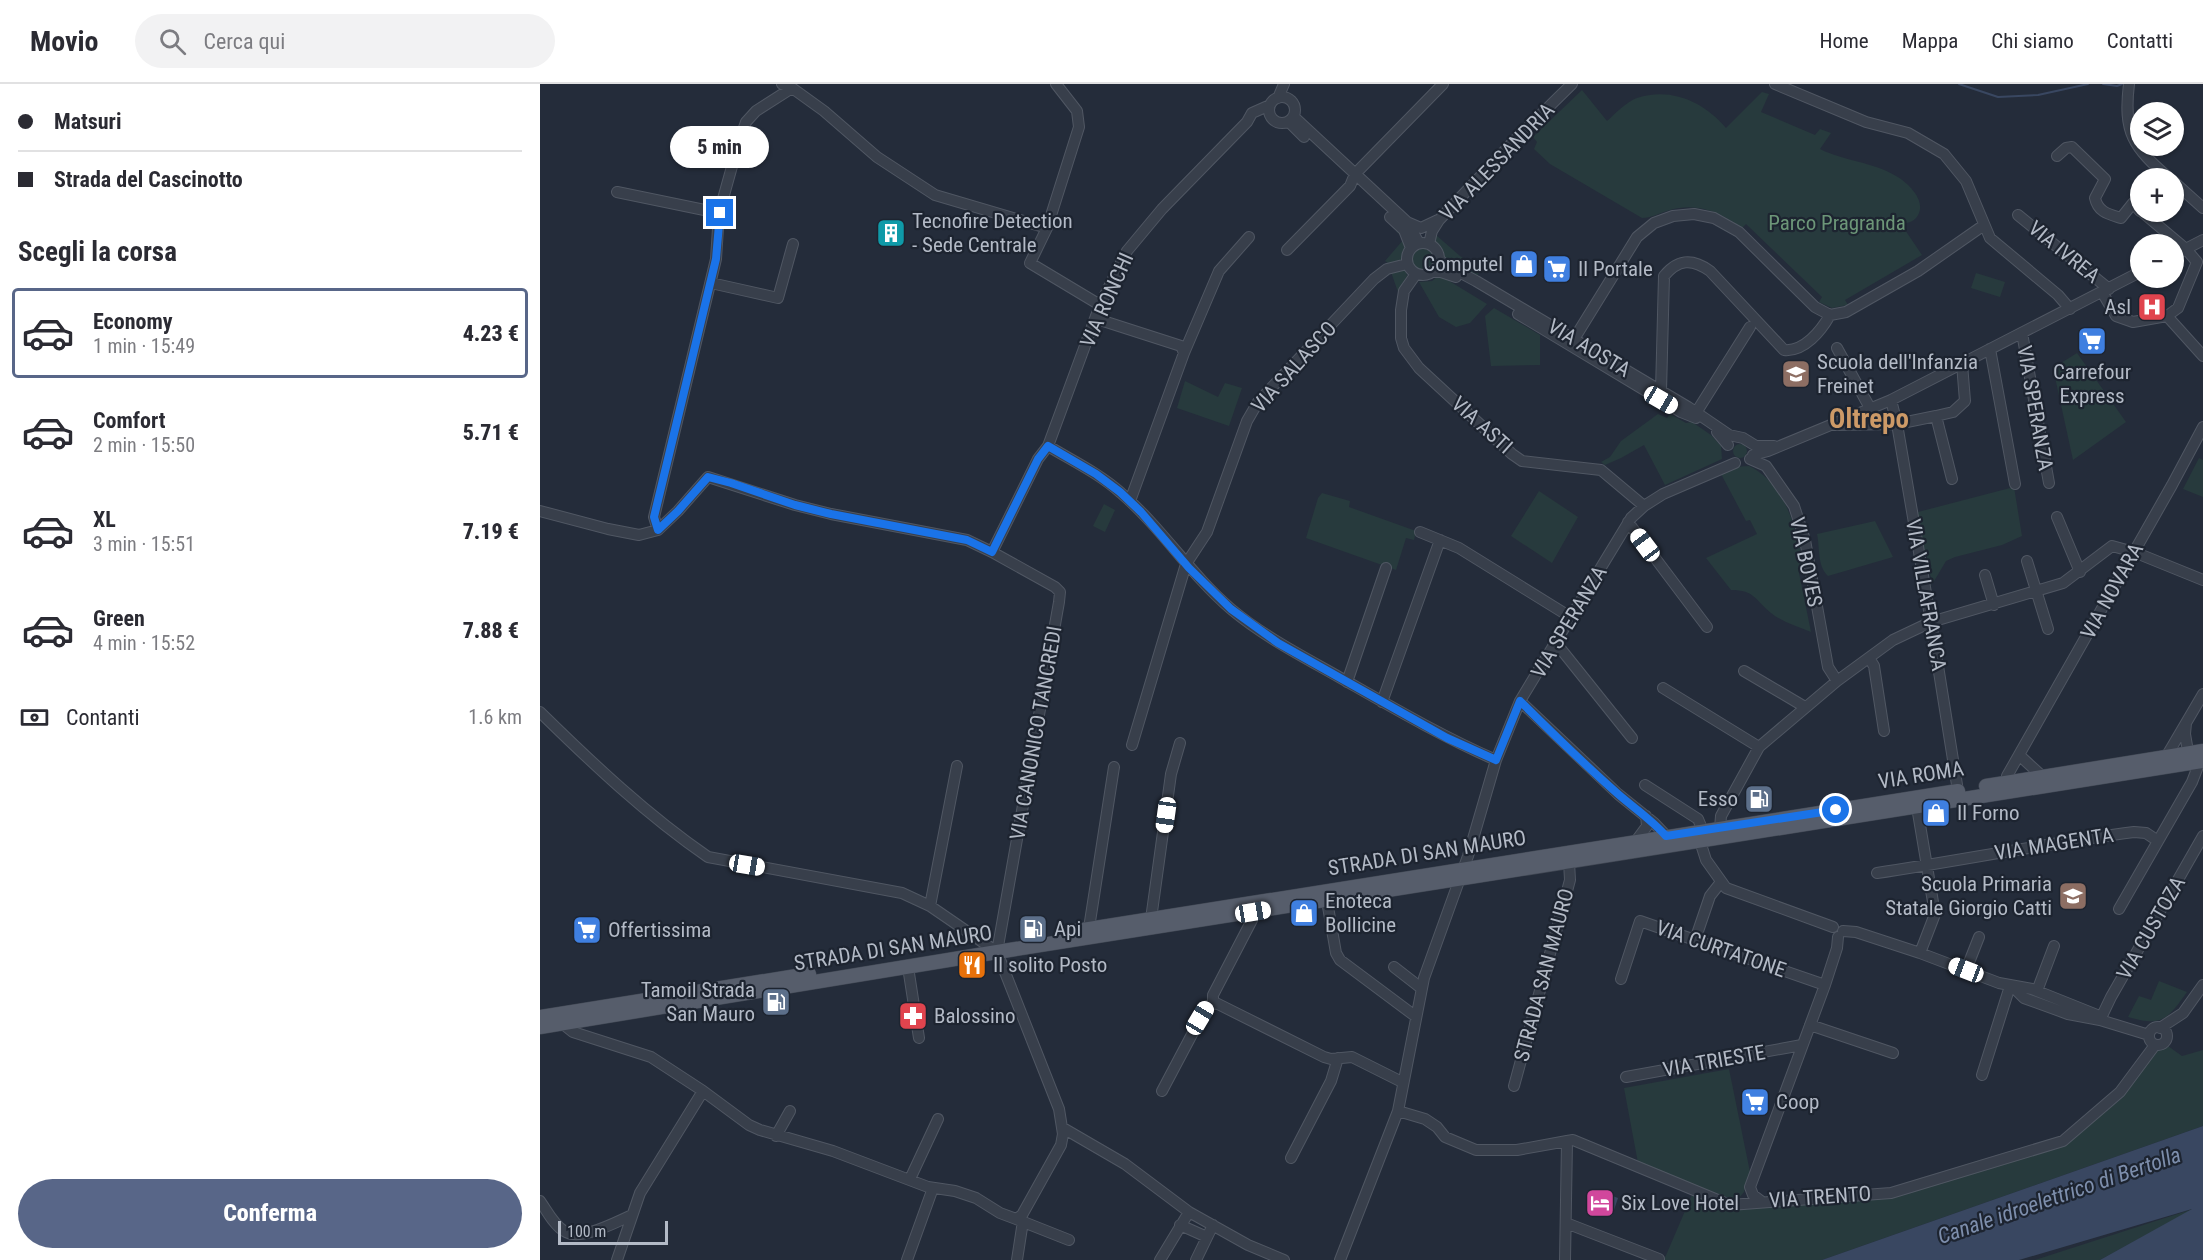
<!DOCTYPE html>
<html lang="it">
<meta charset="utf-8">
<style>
:root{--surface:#fff;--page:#f2f2f3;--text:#2b2b33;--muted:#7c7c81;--line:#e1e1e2;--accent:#586688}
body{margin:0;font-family:"Roboto Condensed",sans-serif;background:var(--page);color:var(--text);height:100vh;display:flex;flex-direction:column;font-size:22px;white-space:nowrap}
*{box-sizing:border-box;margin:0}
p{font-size:20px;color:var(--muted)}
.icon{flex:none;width:33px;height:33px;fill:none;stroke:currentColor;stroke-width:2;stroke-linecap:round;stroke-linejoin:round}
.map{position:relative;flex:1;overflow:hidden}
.sheet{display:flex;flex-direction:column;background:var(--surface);width:540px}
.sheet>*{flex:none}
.hud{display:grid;align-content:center;height:132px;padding:0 18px;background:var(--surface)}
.tools{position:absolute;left:1590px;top:18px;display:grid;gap:12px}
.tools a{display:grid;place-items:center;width:54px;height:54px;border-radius:50%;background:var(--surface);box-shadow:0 2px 4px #0004;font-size:30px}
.scale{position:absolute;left:18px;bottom:15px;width:110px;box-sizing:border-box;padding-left:6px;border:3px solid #b3bac6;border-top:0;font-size:16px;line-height:21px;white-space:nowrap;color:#b3bac6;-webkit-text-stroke:4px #1d2430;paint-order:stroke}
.end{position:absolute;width:27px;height:27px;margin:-14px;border:8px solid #1a73e8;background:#fff;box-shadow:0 0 0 3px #fff}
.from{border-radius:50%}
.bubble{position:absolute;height:42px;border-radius:21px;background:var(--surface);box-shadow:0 2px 4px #0004;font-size:20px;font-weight:800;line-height:42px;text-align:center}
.car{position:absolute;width:18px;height:36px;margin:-18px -9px;border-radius:8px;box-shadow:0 0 4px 2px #0007;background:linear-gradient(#fff 24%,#345 0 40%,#fff 0 76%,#345 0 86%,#fff 0)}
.hud b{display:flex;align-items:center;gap:21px;height:57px;font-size:22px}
.hud b+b{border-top:2px solid var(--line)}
.hud i{width:15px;height:15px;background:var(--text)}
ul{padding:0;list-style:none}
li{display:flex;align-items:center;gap:18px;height:90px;margin:0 12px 9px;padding:0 6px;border:3px solid transparent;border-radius:6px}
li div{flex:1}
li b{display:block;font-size:22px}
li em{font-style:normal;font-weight:800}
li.selected{border-color:var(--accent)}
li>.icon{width:54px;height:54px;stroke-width:1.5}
h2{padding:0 18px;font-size:27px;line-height:72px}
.pay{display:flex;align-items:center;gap:15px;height:66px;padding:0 18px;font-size:22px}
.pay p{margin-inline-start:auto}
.button{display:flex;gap:12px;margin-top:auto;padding:12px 18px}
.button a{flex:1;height:69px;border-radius:36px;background:var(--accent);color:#fff;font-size:24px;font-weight:800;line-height:69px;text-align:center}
header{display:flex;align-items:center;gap:36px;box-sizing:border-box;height:84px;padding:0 30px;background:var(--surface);border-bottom:2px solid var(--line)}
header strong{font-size:28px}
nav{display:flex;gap:33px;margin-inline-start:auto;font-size:21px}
.search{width:420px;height:54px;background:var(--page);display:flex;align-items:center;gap:15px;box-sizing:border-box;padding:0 21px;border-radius:33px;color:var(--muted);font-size:22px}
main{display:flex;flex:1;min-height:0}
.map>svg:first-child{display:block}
.green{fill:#273a3d}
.water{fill:#394761}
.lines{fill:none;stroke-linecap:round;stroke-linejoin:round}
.stream{stroke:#394761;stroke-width:2}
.minor-casing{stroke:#505763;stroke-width:12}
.major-casing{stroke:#414854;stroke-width:15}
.minor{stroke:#383f4b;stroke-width:10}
.major{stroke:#565d6b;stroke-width:14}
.route{stroke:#1a73e8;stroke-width:8}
.labels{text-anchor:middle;stroke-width:4.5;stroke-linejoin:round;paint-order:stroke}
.street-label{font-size:21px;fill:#b3bac6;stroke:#1d2430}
.poi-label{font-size:21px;fill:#b3bac6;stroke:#1d2430;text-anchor:start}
.park-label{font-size:21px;fill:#6c9678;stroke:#1d2430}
.water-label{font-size:22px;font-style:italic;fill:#7d8eac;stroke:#1d2430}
.district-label{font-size:27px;font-weight:bold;fill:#cd9a67;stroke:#1d2430}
</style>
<header>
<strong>Movio</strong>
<div class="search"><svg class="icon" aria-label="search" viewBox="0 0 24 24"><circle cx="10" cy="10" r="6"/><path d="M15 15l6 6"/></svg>Cerca qui</div>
<nav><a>Home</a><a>Mappa</a><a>Chi siamo</a><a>Contatti</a></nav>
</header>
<main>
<section class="sheet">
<div class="hud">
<b><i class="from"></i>Matsuri</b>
<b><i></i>Strada del Cascinotto</b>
</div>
<h2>Scegli la corsa</h2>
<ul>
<li class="selected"><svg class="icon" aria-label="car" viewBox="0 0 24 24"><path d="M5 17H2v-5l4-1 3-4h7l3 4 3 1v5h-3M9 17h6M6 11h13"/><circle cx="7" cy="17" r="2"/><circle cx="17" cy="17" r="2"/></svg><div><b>Economy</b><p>1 min · 15:49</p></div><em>4.23 €</em></li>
<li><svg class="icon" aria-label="car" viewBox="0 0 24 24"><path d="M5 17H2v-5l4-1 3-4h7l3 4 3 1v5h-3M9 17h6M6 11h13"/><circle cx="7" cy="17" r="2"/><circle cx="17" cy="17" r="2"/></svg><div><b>Comfort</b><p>2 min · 15:50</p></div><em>5.71 €</em></li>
<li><svg class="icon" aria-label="car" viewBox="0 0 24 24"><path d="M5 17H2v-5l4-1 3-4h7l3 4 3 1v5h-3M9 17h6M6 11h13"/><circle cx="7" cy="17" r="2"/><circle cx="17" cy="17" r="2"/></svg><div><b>XL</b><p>3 min · 15:51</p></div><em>7.19 €</em></li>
<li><svg class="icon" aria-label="car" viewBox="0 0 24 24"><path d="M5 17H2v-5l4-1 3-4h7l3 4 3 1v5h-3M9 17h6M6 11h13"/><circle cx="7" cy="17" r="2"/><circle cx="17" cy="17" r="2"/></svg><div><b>Green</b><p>4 min · 15:52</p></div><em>7.88 €</em></li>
</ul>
<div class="pay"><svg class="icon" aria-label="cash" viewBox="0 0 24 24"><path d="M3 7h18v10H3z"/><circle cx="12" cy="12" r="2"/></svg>Contanti<p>1.6 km</p></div>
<div class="button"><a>Conferma</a></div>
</section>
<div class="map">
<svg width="1663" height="1176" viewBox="0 0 1663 1176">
<rect width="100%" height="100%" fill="#242c3a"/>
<path class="green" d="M1042 6 1067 37C1076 29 1086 18 1097 14 1131 3 1164 18 1186 44L1222 8 1229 10 1221 28 1275 51 1280 45 1291 49 1280 65C1304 77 1333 78 1356 92 1367 98 1385 115 1379 129 1376 137 1369 139 1361 140L1382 171 1305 216 1308 221 1292 224 1279 218 1282 213 1206 140 1202 144C1181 128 1156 118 1130 126 1120 129 1111 134 1102 134L1010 80 994 65 997 58 993 53Z
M858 145 863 151 867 162 861 176 849 180 845 177 864 155 856 147Z
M896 151 920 172 941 185 936 194 904 177C902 168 893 160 896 151Z
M872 176a11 11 0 1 1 22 0a11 11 0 1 1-22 0Z
M863 185 866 187 867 192 858 208 851 188Z
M1436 189 1465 198 1460 213 1431 204Z
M897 193 906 195 947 220 930 239 916 243 899 233 879 198 892 197Z
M954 224 1000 251V281L951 282 945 232Z
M1537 269 1586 338 1533 376 1513 284Z
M645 297 678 313 685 299 702 304 689 342 637 324Z
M1118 330 1127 334 1130 330 1146 339 1152 338 1171 351 1181 362 1182 375 1125 401 1104 361 1081 374 1065 381 1061 378 1070 373 1081 357Z
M1193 367a7 7 0 1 1 14 0a7 7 0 1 1-14 0Z
M1659 374 1663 376V413L1643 405Z
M1209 382C1246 400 1257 446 1264 483L1258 484 1271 548C1258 543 1242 538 1231 529 1215 516 1215 506 1191 506L1166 474 1217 450 1210 436 1206 437 1181 390 1193 383Z
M1474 403 1482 452 1462 461 1415 473 1406 477 1390 504 1393 498 1386 481 1387 474 1379 449 1378 428Z
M999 407 1038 433 1012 479 971 452Z
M782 409 810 417 809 423 876 447 874 456 866 454 856 486 766 454 778 414Z
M564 420 575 426 565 448 553 442Z
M1335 437 1353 473 1288 492C1277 482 1280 463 1277 450Z
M1619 897 1647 908C1627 936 1622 943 1588 933L1599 912 1611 916Z
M1628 962 1642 972 1663 966V1042L1282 1176H1124L1154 1106 1191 1121 1351 1109 1527 1060 1583 1013 1617 966Z
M1189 985 1210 1088 1204 1108 1199 1114H1189L1098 1079 1084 1004Z
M1656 1124 1560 1176H1495Z"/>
<path class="water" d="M1663 1042V1176H1560L1652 1125 1479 1176H1282Z
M1070 1111 1078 1114 1072 1132 1063 1129Z"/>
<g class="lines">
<path class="stream" d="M1419 0 1458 13 1498 11 1548 0
M1563 0 1577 2 1582 0"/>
<g class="minor-casing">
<path id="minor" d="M242 0 252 4 284 27 337 73 395 111 507 144
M516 0 537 27 539 43 507 144 490 179 560 221
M1235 0 1326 38 1368 49 1404 70 1426 97 1450 154 1518 211 1530 225
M1589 0C1583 49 1593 63 1629 94
M729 26a13 13 0 1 1 26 0a13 13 0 1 1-26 0Z
M738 14 744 0
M754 33 867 138 879 159
M749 38 764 53
M1517 72 1526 64 1532 63 1565 95 1555 114C1558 128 1568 130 1581 134L1593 119 1600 127
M1634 98 1663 124
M77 108 179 129
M1478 131 1569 205
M850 133 864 146 871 164
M867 138 881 144 898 136
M867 175a16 16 0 1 1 32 0a16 16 0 1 1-32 0Z
M889 160 892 147 899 136 977 54 1032 0
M747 166 810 102 815 90 903 0
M1634 171 1663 156
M899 175 904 180 936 197 1148 323 1189 351 1203 354 1216 362H1234
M893 188H901L916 193
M876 190 864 207 861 226V254L864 264 879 284 972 370 982 377 1061 386 1104 422
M171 199 238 214 253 160
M1562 208 1576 232 1593 238 1627 232 1638 224 1657 178 1646 165 1602 128
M978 230 1141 328 1156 334
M1627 232 1663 272
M557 235 641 262 644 269 590 417
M1482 249 1509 399
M1034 255 1097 153 1114 139 1133 132 1154 130 1174 134 1199 148 1275 223 1290 231 1306 228 1378 187 1444 141
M1297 264 1330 324
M1450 265 1475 400
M644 269 679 187 709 153
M1121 307 1124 192C1138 175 1152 174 1170 187L1244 266C1264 268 1281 247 1290 231
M1351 316 1357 340 1391 538 1418 707
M1154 332 1210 243
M1396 332 1412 395
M1294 341 1357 340 1396 332 1413 328 1425 317 1422 280
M1177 348 1188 361
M508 362C533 377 560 390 581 409 622 444 650 490 691 525 723 552 762 572 799 593 850 622 901 652 956 676
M1213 371 1228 367 1351 316 1600 188
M1210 375 1226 382 1254 422 1265 456 1288 583 1297 597
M0 427 68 445 99 451 118 446 138 427 168 393 255 421 291 430 427 456 452 468 515 503 520 508 519 518 457 868
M1517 433 1540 488
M1088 438 1167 543
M118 446 114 433 176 175 179 129 198 61 206 38 216 27 252 4
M880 448 919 464 1032 534
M452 468 498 375 508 362 560 221 587 167 622 125 707 38 712 29 730 21
M1487 477 1508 545
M1445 491 1454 521
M1016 559 1092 654
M1329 574 1334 582 1344 647
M1204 587 1265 623
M807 598 846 484
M1123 604 1219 663
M980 617 1078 710 1114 739 1132 758
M842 618 900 456
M0 628C53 680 107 731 168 773L362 809 390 822 457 868
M592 661 646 480 667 448 707 337 718 318 834 195 847 185 867 180
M1479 671 1503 693
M1626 673 1663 610
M1467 699V692L1632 401 1663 343
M1105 701 1158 735 1163 747
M1377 723 1395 830 1380 869
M1180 744 1181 732 1219 663 1297 597 1353 556 1391 538 1523 499 1572 462 1594 468 1663 496
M1158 751 1166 776 1186 804 1293 843
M1096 757 1107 742 1106 732
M1337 789C1423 776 1508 759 1594 748L1606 749 1618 757
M787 817 796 869 800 876 875 932
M390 822 417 682
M1579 825 1652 698 1657 685 1650 679 1645 650 1646 639
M611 835 631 690 640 659
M549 844 574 683
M1303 847 1316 848 1380 869 1459 899 1492 905 1557 931 1560 936
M1155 856 1170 812 1181 798
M368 883 379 954
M854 883 881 904
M1426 886 1439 853
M1081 895 1100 837 1285 901
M1473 903 1484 914 1528 930 1560 936 1609 951
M1497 907 1514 862
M673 919V911L712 836V821
M18 936 33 948 111 973 163 1007 209 1041 220 1046 293 1067 388 1103 415 1107 436 1114 460 1129 476 1135 482 1131 521 1061 523 1050 519 1025 457 868
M1560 936 1571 913 1663 752
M1270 941 1353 969
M1609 952a9 9 0 1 1 18 0a9 9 0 1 1-18 0Z
M1620 944 1643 929 1663 901
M1442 991 1470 902
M1086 993 1262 961
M974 1002 1030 796 1029 778
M622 1007 667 922 676 919 784 973 791 975 812 973 862 998
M858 1027 885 1035 897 1043 905 1053 936 1066H977L1027 1057
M523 1044 585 1080 649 1128 708 1161 744 1176
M236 1052 250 1027
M751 1074 791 997 798 974
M370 1095 398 1035
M0 1117C7 1127 14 1141 24 1147 40 1158 76 1138 92 1131
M1221 1117 1213 1111 1210 1103 1285 901 1297 864 1298 853
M476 1135 529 1156
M1026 1139 1119 1175
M640 1141 667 1153
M77 1176 100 1109 163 1007
M367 1176 393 1104
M477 1176 483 1137
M620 1176 649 1128
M656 1176 673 1141
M800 1176 858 1027 884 894 928 772 956 676 980 617 1091 434 1104 422 1123 410 1195 379
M1025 1176 1027 1057 1033 1056 1190 1121 1351 1109 1523 1057 1580 1008 1615 961"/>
</g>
<g class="major-casing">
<path id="major" d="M1446 702 1663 667
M530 848 1418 707
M0 933 269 890
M0 943 457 868 1663 677"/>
</g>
<use href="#minor" class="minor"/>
<use href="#major" class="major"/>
</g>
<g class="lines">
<path class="route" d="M180 129 176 175 114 433 118 446 138 427 168 393 191 399 255 421 291 430 427 456 452 468 498 375 508 362 556 390 580 408 601 428 649 484 691 525 738 559 907 654 956 676 980 617C1012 649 1044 680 1078 710 1094 724 1112 736 1126 752L1296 726"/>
</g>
<defs>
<g id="building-square" transform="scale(1.5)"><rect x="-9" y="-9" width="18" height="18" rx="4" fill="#0f9aa8" stroke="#1d2430"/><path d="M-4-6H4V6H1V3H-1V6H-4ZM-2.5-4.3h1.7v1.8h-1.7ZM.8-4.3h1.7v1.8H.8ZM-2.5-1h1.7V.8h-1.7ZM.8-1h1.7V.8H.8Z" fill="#fff"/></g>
<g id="shop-square" transform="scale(1.5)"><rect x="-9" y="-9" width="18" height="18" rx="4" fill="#3f7fe0" stroke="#1d2430"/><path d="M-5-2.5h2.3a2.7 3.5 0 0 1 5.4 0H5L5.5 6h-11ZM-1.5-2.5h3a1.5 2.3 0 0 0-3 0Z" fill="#fff"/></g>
<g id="supermarket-square" transform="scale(1.5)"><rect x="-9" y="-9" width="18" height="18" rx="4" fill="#3f7fe0" stroke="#1d2430"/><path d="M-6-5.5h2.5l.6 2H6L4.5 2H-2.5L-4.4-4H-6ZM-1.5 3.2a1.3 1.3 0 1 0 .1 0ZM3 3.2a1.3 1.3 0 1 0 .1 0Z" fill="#fff"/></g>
<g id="hospital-square" transform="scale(1.5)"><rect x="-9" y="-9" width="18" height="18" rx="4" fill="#e0444e" stroke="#1d2430"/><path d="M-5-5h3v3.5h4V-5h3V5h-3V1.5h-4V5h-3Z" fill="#fff"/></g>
<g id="school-square" transform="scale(1.5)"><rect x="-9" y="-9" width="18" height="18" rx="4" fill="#8d6e63" stroke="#1d2430"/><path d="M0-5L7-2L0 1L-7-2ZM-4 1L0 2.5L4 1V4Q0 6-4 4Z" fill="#fff"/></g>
<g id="fuel-square" transform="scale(1.5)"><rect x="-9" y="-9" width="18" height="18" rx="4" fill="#5c6f8a" stroke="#1d2430"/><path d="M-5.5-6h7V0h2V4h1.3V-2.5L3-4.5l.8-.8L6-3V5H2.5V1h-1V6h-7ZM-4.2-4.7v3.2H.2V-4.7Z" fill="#fff"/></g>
<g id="restaurant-square" transform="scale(1.5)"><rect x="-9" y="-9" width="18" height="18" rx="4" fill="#e8710a" stroke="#1d2430"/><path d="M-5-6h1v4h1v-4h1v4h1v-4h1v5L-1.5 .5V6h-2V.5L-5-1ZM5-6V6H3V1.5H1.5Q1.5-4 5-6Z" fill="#fff"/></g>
<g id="pharmacy-square" transform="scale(1.5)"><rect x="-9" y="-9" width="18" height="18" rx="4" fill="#e0444e" stroke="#1d2430"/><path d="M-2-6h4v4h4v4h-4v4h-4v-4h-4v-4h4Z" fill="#fff"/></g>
<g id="hotel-square" transform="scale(1.5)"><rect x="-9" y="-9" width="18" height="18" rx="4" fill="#d1479c" stroke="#1d2430"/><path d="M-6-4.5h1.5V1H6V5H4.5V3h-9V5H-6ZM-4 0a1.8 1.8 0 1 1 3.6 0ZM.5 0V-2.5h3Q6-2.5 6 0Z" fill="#fff"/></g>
</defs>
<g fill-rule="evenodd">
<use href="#building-square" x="351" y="149"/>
<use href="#shop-square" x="984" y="180"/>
<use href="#supermarket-square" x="1017" y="185"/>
<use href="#hospital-square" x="1612" y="223"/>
<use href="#supermarket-square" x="1552" y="257"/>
<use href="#school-square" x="1256" y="290"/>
<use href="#fuel-square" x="1219" y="715"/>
<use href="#shop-square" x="1396" y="729"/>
<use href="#school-square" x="1533" y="812"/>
<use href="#shop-square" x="764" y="829"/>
<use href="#fuel-square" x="493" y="845"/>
<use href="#supermarket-square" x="47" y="846"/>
<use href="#restaurant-square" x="432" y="881"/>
<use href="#fuel-square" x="236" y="918"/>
<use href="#pharmacy-square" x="373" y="932"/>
<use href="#supermarket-square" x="1215" y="1018"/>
<use href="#hotel-square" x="1060" y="1119"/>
</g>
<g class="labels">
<g class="street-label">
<text transform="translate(957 78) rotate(-46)" y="7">VIA ALESSANDRIA</text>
<text transform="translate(1524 168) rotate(39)" y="7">VIA IVREA</text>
<text transform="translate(567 216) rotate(-66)" y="7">VIA RONCHI</text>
<text transform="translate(1049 264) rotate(31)" y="7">VIA AOSTA</text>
<text transform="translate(754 283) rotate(-48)" y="7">VIA SALASCO</text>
<text transform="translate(1495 324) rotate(80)" y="7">VIA SPERANZA</text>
<text transform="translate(942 341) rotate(42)" y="7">VIA ASTI</text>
<text transform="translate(1266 478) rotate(78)" y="7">VIA BOVES</text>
<text transform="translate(1572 507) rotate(-61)" y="7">VIA NOVARA</text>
<text transform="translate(1386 511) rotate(80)" y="7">VIA VILLAFRANCA</text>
<text transform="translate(1029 538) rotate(-59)" y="7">VIA SPERANZA</text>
<text transform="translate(496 649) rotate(-80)" y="7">VIA CANONICO TANCREDI</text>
<text transform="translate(1381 691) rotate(-9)" y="7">VIA ROMA</text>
<text transform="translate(1514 760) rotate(-9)" y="7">VIA MAGENTA</text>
<text transform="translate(887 769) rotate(-9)" y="7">STRADA DI SAN MAURO</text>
<text transform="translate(1611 844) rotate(-60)" y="7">VIA CUSTOZA</text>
<text transform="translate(353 864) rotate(-9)" y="7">STRADA DI SAN MAURO</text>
<text transform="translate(1181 865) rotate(19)" y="7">VIA CURTATONE</text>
<text transform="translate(1004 891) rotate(-75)" y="7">STRADA SAN MAURO</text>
<text transform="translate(1174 977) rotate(-10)" y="7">VIA TRIESTE</text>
<text transform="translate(1280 1113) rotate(-4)" y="7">VIA TRENTO</text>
</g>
<g class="poi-label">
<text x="372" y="144">Tecnofire Detection<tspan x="372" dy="24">- Sede Centrale</tspan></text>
<text x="963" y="187" text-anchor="end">Computel</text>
<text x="1038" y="192">Il Portale</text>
<text x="1591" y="230" text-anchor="end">Asl</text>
<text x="1277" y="285">Scuola dell'Infanzia<tspan x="1277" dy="24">Freinet</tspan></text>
<text x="1552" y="295" text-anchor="middle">Carrefour<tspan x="1552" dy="24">Express</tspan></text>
<text x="1198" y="722" text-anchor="end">Esso</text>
<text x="1417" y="736">Il Forno</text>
<text x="1512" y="807" text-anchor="end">Scuola Primaria<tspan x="1512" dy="24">Statale Giorgio Catti</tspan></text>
<text x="785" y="824">Enoteca<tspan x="785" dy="24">Bollicine</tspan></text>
<text x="514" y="852">Api</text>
<text x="68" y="853">Offertissima</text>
<text x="453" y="888">Il solito Posto</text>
<text x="215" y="913" text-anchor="end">Tamoil Strada<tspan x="215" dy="24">San Mauro</tspan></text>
<text x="394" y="939">Balossino</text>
<text x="1236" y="1025">Coop</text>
<text x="1081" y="1126">Six Love Hotel</text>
</g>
<g class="park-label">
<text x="1297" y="146">Parco Pragranda</text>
</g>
<g class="water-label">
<text transform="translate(1519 1111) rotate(-19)" y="8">Canale idroelettrico di Bertolla</text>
</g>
<g class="district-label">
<text x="1329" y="344">Oltrepo</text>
</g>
</g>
</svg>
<div class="tools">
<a><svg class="icon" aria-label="layers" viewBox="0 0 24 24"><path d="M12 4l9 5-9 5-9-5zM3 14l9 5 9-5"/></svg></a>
<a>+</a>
<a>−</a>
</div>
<div class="scale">100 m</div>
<i class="end from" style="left:1296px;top:726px"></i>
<i class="end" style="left:180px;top:129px"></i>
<div class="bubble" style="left:130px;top:42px;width:99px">5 min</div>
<i class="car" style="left:1121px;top:316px;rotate:120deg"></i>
<i class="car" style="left:1105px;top:461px;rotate:323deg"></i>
<i class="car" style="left:626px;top:731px;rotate:188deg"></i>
<i class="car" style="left:207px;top:781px;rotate:100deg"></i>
<i class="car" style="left:713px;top:828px;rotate:81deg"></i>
<i class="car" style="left:1426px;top:886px;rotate:291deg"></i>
<i class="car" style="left:660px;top:934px;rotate:31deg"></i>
</div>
</main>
